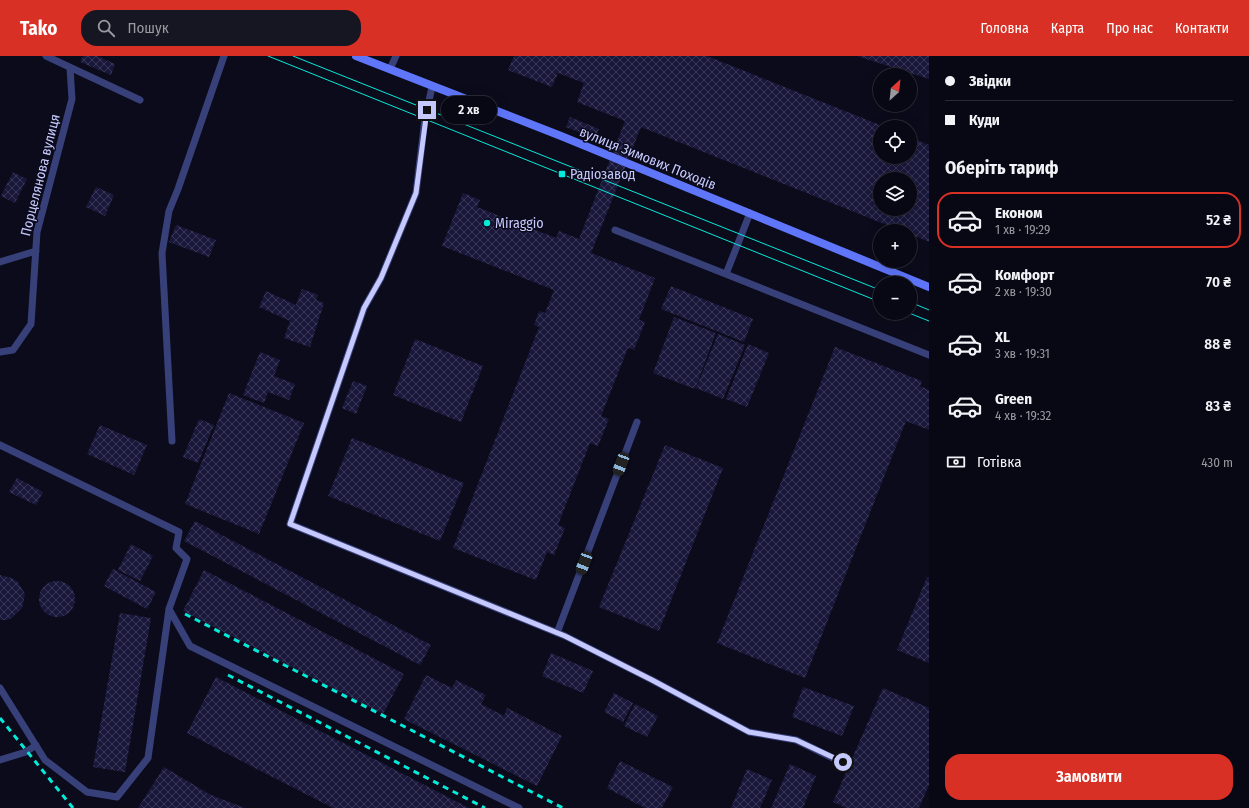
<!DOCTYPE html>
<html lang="uk">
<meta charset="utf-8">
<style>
:root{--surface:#080814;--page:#161622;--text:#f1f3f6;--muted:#989aa0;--line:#292934;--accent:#d93025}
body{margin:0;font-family:"Fira Sans Condensed",sans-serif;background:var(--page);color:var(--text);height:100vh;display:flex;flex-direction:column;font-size:15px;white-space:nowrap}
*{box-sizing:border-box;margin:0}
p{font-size:13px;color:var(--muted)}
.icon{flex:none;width:22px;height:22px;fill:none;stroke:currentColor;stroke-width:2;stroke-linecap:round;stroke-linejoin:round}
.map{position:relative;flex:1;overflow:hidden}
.side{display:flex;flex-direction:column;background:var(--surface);width:320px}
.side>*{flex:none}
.top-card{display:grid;align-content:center;height:88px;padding:0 16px;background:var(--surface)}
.needle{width:26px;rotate:27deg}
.tools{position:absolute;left:873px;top:12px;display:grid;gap:8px}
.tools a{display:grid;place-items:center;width:44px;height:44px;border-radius:50%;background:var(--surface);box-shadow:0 4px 16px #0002,0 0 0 1px var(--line);font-size:20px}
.end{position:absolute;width:18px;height:18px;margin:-9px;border:5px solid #c6c9fe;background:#111;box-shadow:0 0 0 2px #111}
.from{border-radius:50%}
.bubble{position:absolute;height:28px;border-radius:14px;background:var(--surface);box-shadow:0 4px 16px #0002,0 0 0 1px var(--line);font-size:13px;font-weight:600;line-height:28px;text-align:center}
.car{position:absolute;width:12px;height:24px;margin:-12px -6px;border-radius:5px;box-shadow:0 0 3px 1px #0007;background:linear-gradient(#222 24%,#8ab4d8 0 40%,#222 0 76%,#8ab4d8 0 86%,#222 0)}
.top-card b{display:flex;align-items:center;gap:14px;height:38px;font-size:15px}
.top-card b+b{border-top:1px solid var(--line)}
.top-card i{width:10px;height:10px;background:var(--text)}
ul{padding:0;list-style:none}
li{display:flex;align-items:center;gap:12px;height:56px;margin:0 8px 6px;padding:0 8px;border:2px solid transparent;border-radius:16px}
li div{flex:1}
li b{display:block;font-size:15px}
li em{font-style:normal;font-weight:600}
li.current{border-color:var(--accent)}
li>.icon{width:36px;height:36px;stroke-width:1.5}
h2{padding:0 16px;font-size:18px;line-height:48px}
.pay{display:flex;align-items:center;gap:10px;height:44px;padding:0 16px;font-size:15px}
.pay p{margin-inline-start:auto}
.primary-button{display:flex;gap:8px;margin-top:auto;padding:8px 16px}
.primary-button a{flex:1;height:46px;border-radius:16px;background:var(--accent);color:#fff;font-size:16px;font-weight:600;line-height:46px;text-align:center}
header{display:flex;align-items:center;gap:24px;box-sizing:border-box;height:56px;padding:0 20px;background:var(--accent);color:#fff}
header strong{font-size:19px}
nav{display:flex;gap:22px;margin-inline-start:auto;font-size:14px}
.search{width:280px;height:36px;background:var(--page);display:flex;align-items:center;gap:10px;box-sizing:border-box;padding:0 14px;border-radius:16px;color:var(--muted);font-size:15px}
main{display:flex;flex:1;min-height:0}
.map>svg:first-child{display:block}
.building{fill:url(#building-cross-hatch);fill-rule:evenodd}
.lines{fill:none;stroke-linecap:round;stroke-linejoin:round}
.service{stroke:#374079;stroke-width:7}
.secondary{stroke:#5f76fb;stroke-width:8}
.tram{stroke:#05ebda;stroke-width:1}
.rail{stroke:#05ebda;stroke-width:3;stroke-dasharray:6 5;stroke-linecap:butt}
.route{stroke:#c6c9fe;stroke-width:5}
.poi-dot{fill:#05ebda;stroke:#0b0b1b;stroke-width:1.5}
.labels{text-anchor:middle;stroke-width:3;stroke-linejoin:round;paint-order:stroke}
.street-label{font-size:14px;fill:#c6c9fe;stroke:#0b0b1b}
.poi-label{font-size:14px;fill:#c6c9fe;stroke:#0b0b1b;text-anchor:start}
</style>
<header>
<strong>Tako</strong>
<div class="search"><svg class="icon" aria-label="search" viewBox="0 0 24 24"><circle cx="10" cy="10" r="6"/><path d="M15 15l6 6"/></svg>Пошук</div>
<nav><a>Головна</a><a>Карта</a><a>Про нас</a><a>Контакти</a></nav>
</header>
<main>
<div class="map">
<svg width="929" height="752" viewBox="0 0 929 752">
<defs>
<pattern id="building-cross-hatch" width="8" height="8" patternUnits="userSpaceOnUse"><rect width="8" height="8" fill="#19183b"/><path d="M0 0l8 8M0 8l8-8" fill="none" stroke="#393858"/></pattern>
</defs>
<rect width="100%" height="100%" fill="#0b0b1b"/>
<path class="building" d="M83 0H97L115 8 111 19 80 6Z
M514 0H707L885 71H880V101H910V81L929 89V186L910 178V175H902L641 71 591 197 655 222 639 264 645 266 634 294 628 292 601 360 609 363 598 390 590 387 558 469 565 472 554 499 547 496 536 524 453 492 539 271 534 269 539 255 545 257 554 234 442 190 463 137 480 144 477 151 556 182 559 175 579 183 625 65 577 46 584 27 558 17 552 31 508 14ZM880 123H910V153H880Z
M857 0H929V23Z
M570 61 599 73 595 83 566 71Z
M13 116 27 123 15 147 1 140Z
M96 131 114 139 105 160 86 151Z
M176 169 216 184 209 201 169 186Z
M671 230 753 263 744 286 661 253Z
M302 233 318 239 316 244 324 247 310 291 284 282 290 265 259 251 266 235 296 249Z
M674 261 716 277 695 333 653 317Z
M718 278 745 289 723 343 696 332Z
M415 283 483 310 461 366 393 339Z
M748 288 769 297 747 351 726 343Z
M835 291 922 325 920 330 929 334V374L906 365 805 622 717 587Z
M260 296 280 304 274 320 295 328 289 344 268 336 264 347 243 339Z
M353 325 367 330 356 358 342 352Z
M229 337 304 367 259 478 185 448Z
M199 363 214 369 198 407 183 401Z
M100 369 147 389 134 419 87 398Z
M352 382 464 427 440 485 328 440Z
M665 389 723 412 659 575 599 551Z
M17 422 43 436 36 449 9 436Z
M195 465 431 589 420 609 184 485Z
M131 488 153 500 140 525 118 514Z
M113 513 156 536 147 553 104 530Z
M204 514 404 618 383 658 183 555Z
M0 519 12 522 18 526 25 538 22 552 12 562 6 564H0Z
M927 521H929V607L897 594Z
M39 543a18 18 0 1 1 36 0a18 18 0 1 1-36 0Z
M120 557 151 562 125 716 93 711Z
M551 597 593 615 583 637 542 620Z
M426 619 452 632 456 624 486 639 481 648 504 660 507 652 562 680 537 730 404 663Z
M216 621 469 752H333L187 677Z
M803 631 854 650 842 680 792 661Z
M883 632 929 652V729L919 752H846L833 746Z
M614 637 633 647 623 666 604 656Z
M635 648 658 660 647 681 624 670Z
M620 705 673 731 662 752H645L607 732Z
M790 708 816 720 803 752H771Z
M164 711 211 739 245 752H138Z
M747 713 772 724 760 752H731Z"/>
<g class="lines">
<path class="service" d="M46 0 140 44
M390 13 396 0
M432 31 425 63 416 137 381 222 364 252 290 468 565 580 652 624 749 676 796 684 843 707
M615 174 929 299
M0 206 36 195
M726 218 750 157
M0 296 13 294 31 268 37 176 72 43 70 12
M172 385 162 197 169 155 178 133 224 0
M0 389 179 476 176 492 187 503 169 553 148 702 117 741 87 736 45 704 0 632
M169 553 190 590 519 752
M557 577 637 366
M0 704 26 696 36 689"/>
<path class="secondary" d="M356 0 561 80 929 231"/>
<path class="tram" d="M268 0 880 246
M293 0 880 234
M910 246 929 254
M909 257 929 265"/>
<path class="rail" d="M185 558 563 752
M228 619 485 752
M0 662 73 752"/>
</g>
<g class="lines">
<path class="route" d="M427 54 416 137 381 222 364 252 290 468 565 580 652 624 749 676 796 684 843 706"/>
</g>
<g class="poi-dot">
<rect x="558" y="114" width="8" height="8" rx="2"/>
<circle cx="487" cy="167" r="4"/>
</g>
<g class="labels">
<g class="street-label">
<text transform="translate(648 102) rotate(22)" y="5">вулиця Зимових Походів</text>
<text transform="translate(40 119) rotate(-76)" y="5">Порцелянова вулиця</text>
</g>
<g class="poi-label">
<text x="570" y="123">Радіозавод</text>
<text x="495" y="172">Miraggio</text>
</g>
</g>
</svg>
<div class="tools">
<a><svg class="needle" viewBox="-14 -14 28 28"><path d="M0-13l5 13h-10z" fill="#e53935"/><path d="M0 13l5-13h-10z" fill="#989aa0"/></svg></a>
<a><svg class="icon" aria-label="locate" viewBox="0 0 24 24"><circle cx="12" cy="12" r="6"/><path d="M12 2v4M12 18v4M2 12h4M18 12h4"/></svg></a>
<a><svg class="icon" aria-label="layers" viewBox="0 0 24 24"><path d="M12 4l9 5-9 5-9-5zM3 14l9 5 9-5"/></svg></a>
<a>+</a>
<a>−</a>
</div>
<i class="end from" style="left:843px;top:706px"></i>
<i class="end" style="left:427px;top:54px"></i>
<div class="bubble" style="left:441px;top:40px;width:56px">2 хв</div>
<i class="car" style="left:621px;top:408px;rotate:201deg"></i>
<i class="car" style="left:584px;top:507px;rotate:201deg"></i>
</div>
<section class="side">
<div class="top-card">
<b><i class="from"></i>Звідки</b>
<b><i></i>Куди</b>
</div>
<h2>Оберіть тариф</h2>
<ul>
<li class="current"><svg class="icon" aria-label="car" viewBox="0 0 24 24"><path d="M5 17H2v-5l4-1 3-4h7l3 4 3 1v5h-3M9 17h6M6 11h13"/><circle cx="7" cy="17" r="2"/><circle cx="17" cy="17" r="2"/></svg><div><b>Економ</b><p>1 хв · 19:29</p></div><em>52 ₴</em></li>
<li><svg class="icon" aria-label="car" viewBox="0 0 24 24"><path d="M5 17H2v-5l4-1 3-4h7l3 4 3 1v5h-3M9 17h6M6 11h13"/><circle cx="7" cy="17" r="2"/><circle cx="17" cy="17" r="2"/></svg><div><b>Комфорт</b><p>2 хв · 19:30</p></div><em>70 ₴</em></li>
<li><svg class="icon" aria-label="car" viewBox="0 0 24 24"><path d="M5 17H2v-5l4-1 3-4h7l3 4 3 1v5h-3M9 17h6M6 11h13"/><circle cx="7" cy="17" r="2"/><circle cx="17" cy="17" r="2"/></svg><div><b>XL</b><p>3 хв · 19:31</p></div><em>88 ₴</em></li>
<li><svg class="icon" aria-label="car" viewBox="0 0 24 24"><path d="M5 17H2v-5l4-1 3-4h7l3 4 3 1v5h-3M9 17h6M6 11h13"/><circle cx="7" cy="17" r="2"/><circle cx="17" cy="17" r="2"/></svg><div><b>Green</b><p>4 хв · 19:32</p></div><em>83 ₴</em></li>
</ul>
<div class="pay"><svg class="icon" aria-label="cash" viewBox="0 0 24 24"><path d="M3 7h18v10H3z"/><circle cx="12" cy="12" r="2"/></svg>Готівка<p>430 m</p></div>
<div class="primary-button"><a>Замовити</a></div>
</section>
</main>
